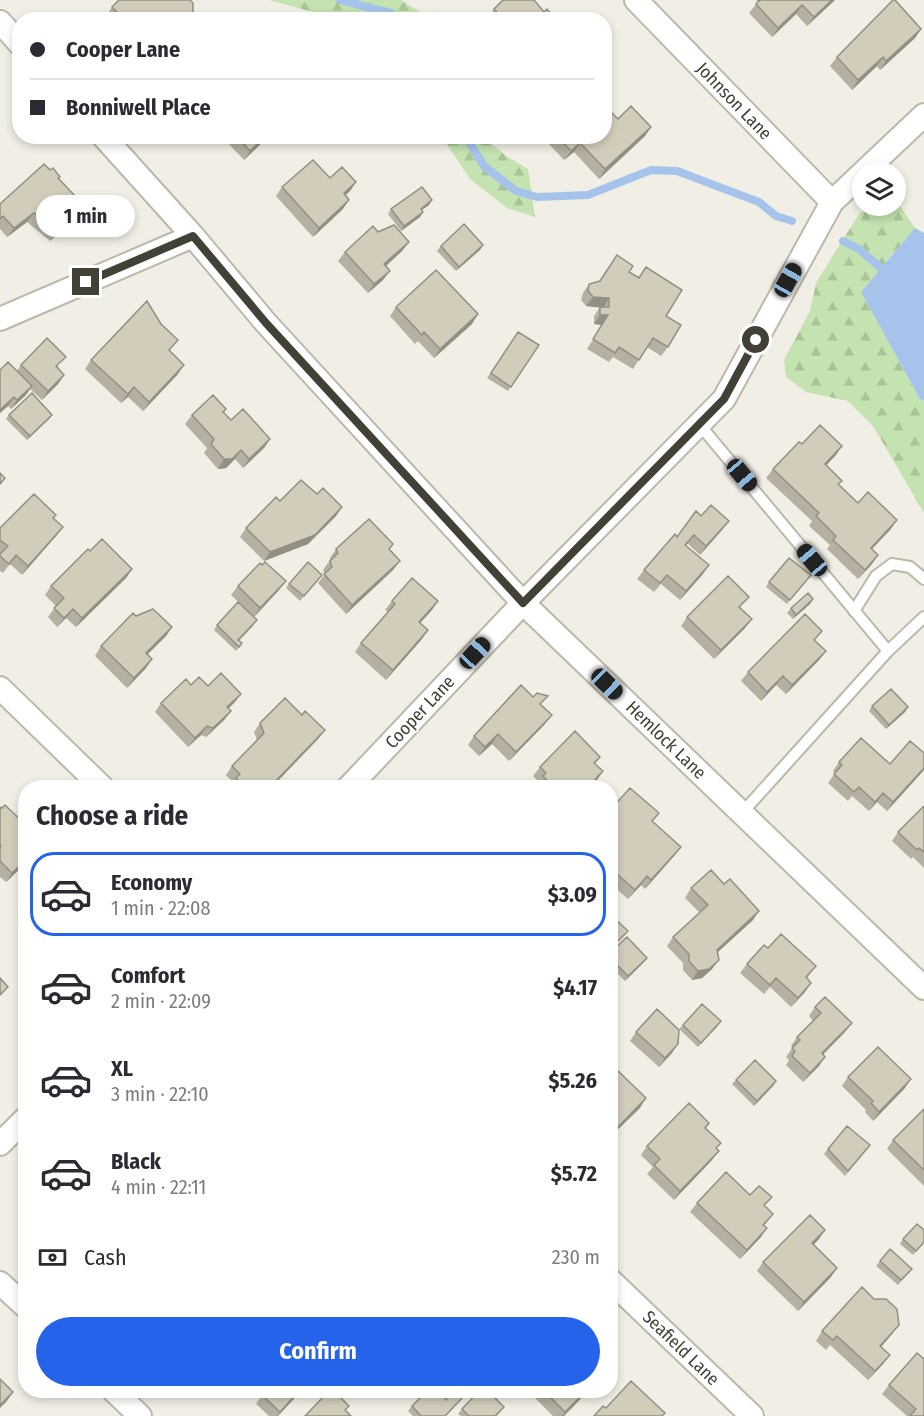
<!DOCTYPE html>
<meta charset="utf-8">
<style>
:root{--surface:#fff;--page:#f7f7f7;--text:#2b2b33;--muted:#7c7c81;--line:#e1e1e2;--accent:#2563eb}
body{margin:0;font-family:"Fira Sans Condensed",sans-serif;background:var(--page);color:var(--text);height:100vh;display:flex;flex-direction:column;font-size:22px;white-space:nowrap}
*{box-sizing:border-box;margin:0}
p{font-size:20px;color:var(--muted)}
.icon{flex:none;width:33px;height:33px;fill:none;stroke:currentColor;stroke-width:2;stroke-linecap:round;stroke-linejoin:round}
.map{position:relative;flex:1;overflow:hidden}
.panel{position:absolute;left:18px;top:780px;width:600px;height:618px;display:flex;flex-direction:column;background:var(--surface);border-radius:24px;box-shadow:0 3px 9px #0003}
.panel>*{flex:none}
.guide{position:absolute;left:12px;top:12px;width:600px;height:132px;border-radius:24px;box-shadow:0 3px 9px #0003;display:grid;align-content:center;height:132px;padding:0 18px;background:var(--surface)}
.controls{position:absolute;left:852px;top:162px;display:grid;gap:12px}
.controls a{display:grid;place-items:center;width:54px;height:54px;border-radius:50%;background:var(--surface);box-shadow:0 3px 9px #0003;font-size:30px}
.end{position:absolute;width:27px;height:27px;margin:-14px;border:8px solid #434035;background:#fff;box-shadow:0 0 0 3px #fff}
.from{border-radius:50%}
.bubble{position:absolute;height:42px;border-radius:21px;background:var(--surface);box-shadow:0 3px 9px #0003;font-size:20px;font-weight:700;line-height:42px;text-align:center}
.car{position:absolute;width:18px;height:36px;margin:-18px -9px;border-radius:8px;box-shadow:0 0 4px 2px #0007;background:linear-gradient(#222 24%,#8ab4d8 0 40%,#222 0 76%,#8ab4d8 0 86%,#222 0)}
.guide b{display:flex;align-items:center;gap:21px;height:57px;font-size:22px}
.guide b+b{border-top:2px solid var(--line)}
.guide i{width:15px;height:15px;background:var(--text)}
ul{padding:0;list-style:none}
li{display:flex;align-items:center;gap:18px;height:84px;margin:0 12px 9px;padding:0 6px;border:3px solid transparent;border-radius:24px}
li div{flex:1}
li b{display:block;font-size:22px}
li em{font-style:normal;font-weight:700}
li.active{border-color:var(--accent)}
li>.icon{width:54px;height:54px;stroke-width:1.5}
h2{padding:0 18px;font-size:27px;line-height:72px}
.pay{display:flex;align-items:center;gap:15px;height:66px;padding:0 18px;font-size:22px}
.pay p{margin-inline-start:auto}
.button{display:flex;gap:12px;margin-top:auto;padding:12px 18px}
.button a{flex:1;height:69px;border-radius:36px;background:var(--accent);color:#fff;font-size:24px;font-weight:700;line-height:69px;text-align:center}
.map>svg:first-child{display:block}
.forest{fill:url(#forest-firs)}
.water{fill:#a5c3eb}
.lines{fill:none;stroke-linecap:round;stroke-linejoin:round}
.stream{stroke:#a5c3eb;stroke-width:8}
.service-casing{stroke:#bcb8a8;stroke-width:14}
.minor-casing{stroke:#bcb8a8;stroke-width:26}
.service{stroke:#fff;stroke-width:10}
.minor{stroke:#fff;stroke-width:22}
.wall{fill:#b5b0a1}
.shaded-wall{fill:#939083}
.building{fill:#d2cdbb;stroke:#939083;stroke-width:1.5}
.route{stroke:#434035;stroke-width:8}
.labels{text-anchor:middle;stroke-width:4.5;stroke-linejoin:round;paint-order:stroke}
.street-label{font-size:18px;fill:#434035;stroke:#fff}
</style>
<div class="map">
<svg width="924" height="1416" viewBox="0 0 924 1416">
<defs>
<pattern id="forest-firs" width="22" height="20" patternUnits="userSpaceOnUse" patternTransform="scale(1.5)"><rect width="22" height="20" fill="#c4e3b0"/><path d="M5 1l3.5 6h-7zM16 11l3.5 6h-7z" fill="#aac498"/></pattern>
</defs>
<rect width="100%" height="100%" fill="#f1efe5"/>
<path class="forest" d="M269 0H401L420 12 423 19H339Z
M442 137H484L506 156 528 169 535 217 507 208 470 179Z
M872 206H900L915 228 861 292 920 399 924 401V513L873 426 848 401 806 392 786 377 784 360 810 311 816 283 859 214Z"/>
<path class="water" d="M915 228 924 233V401L920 399 861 292Z"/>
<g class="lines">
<path class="stream" d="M340 0 391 13 398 20
M465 136 484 166 516 191 537 197 588 195 651 170 677 171 759 202 776 216 792 221
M843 241 859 249 888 274"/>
<g class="service-casing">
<path id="service" d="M699 424 888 651
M854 611 876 576 892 564 910 567 924 579
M742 813 888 651 924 617"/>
</g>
<g class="minor-casing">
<path id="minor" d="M636 0 832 202
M0 22 20 44
M103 136 193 236 266 323 523 603 924 988
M0 319 193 236
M0 688 103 788
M348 788 523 603 724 399 832 202 924 115
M0 1144 26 1118
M610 1280 752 1416
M0 1283 26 1307
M113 1390 140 1416"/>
</g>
<use href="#service" class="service"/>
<use href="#minor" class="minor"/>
</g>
<path class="wall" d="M756 0H835L807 26 796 14 772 37 749 13 758 2Z
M112 7 189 20H109L106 16Z
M494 9 544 12 556 20H489L488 18Z
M921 29 915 38 880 70 877 66 852 90 830 66 837 57Z
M604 95 609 100 605 106 618 119 651 127 645 136 599 179 574 152 564 160 546 141 549 136H604Z
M226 136H269L244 160 224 139Z
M50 170 60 177 59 179 75 196 71 201 80 210 74 220 50 241 27 222 7 237 0 229V204Z
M330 178 356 182 350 191 345 195 343 209 313 237 276 196 282 187Z
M432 200 429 205 422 210 423 212 420 217 401 231 388 214 391 209Z
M378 232 409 242 402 251 386 266 383 280 368 293 338 261 345 252Z
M483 245 480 250 456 271 437 251 441 246Z
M617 255 629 272 639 277 646 267 666 316 668 347 661 356 647 347 633 369 613 357 609 362 587 349 602 325 594 324V316L600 307 586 306 581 300 583 293 589 284 599 281Z
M396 307 472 324 434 358 418 341 415 344 390 316Z
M518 332 539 345 508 391 487 378Z
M170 351 178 374 143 411 128 397 121 403 85 369 91 360Z
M21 365 59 366 57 368 64 375 58 384 42 400 30 389 26 395 11 409 8 406 0 413V370L17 371Z
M226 409 224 413 231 420 270 439 264 448 243 468 235 459 226 468 218 469 204 453 207 448 185 424 192 415Z
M9 415H52L49 419 27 440 6 419Z
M802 444 836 455 826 465 839 485 858 503 891 529 872 549V564L858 579 827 549 830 545 809 526 812 521 766 478 773 469Z
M317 494 342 507 336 516 308 544 264 561 240 537 246 528 280 501Z
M56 515 53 519 63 527 56 536 22 575 10 564 3 573 0 571V528Z
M701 516 722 530 700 555 688 544 686 545 703 574 680 600 661 584 654 592 637 579 644 570Z
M336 549H389L393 570 346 614 318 583 325 574 323 570 330 560V558Z
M90 551 132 569 126 578 76 627 66 618 57 627 48 617 56 606 45 595 51 586Z
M262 565 279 590 254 617 231 595 238 586Z
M322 575 300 601 286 588 289 584Z
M811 575 787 604 766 587 769 582Z
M392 601 432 610 420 623 422 639 386 680 355 652 361 643 388 612 385 610Z
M810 604 793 619 787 613 791 608Z
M742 607 741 608 745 628 714 659 681 626 687 617Z
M136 616 172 627 166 636 147 654 152 659 146 668 127 688 95 656 101 646Z
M217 625H254L239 641 242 643 236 651 214 630Z
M815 641 826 651 819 660 786 694 776 685 761 701 741 681 748 672Z
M191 685 208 686 241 694 234 703 228 709 231 711 224 720 206 737 201 735 188 747 155 712 161 703Z
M542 705 545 724 509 761 492 744 479 756 468 745 474 736Z
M872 706 908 707 905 712 886 729 869 711Z
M302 715 325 730 318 739 271 788 229 787 233 782 226 775 232 766 257 740 254 732 260 723Z
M600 757 595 764 603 771 597 780 590 788H539L536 785 539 782 533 776 540 767Z
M839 762 890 764 924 770 887 811 877 802 869 811 852 796 848 801 828 783 835 773 833 771Z
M924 806V868L913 857 911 859 892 841 898 832Z
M0 807 26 825V863L6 882 0 877Z
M610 810 653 822 681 847 674 856 645 889 641 885 628 899 610 883Z
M691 888 753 920 717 953 712 969 702 978 692 980 683 970V963L667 946 673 937 700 913 685 898Z
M768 948 816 966 807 978 805 992 791 1007 770 987 764 994 740 973 747 964Z
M610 953 647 958 644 962 625 981 610 966Z
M815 1007 845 1032 823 1055 819 1066 803 1082 786 1065 789 1060 786 1057 793 1047 791 1046 797 1037 813 1021 809 1016Z
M683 1025 718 1026 698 1047 679 1029Z
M636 1032 672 1053 659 1067 630 1041Z
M610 1073 640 1108 610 1137Z
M848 1077 905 1088 873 1121 865 1112 866 1110 842 1086Z
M736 1080 776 1081 773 1086 754 1106 732 1084Z
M924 1109V1186L887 1149 893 1140Z
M706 1128 721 1143 716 1149 712 1160 674 1200 647 1174 653 1167 641 1155 647 1146Z
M828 1149 866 1150 845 1176 824 1154Z
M750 1195 765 1206 773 1214 764 1226 761 1237 740 1259 690 1212 697 1203Z
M825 1230 813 1245 831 1277 798 1311 757 1271 763 1262Z
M924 1230V1243L913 1255 900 1244 903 1239Z
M880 1261 912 1269 898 1285 876 1266Z
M822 1331 892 1334 881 1347 890 1355 883 1364 868 1380 830 1345 826 1350 816 1341Z
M889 1385 924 1416H907L882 1394Z
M258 1390H302L278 1416H269L256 1404 262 1395Z
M534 1390H589L564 1416H553L532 1395 535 1391Z
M446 1400 460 1401 446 1416H413L408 1411 412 1406Z
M504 1407 497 1416H461L458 1414 462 1409Z"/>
<path class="shaded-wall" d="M832 0H835L807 26 814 17Z
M802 5 796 14 772 37 778 28Z
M921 29 915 38 880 70 886 61Z
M883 57 877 66 852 90 858 80Z
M651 127 645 136 599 179 605 169Z
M265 136H269L244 160 250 151Z
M580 143 574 152 564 160 571 151Z
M356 182 350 191 337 203 344 193Z
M349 200 343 209 313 237 319 228Z
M432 200 429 205 417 213 421 209Z
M80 210 74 220 50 241 56 232Z
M423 212 420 217 401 231 404 226Z
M34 213 27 222 7 237 14 228Z
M409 242 402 251 378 273 384 264Z
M483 245 480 250 456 271 459 267Z
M390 271 383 280 368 293 374 284Z
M593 297 609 298 603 308 586 306Z
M478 314 472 324 434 358 440 349Z
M600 315H608L602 325 594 324Z
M184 365 178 374 143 411 149 402Z
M64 375 58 384 42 400 48 391Z
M32 386 26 395 11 409 17 400Z
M134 387 128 397 121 403 128 394Z
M14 397 8 406 0 413V410Z
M52 415 49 419 27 440 30 436Z
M270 439 264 448 243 468 249 459Z
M842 446 836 455 819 473 825 464Z
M241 450 235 459 226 468 218 469 224 459Z
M342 507 336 516 308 544 264 561 270 552Z
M897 520 891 529 864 557 871 548Z
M729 521 722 530 700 555 706 546Z
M63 527 56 536 22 575 28 566Z
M878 555 872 564 858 579 865 570Z
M400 561 393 570 346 614 352 605Z
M709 565 703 574 680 600 686 591Z
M132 569 126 578 76 627 82 618Z
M286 581 279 590 254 617 260 608Z
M813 599 810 604 793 619 796 615Z
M438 601 432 610 413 631 419 622Z
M73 609 66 618 57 627 64 618Z
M752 619 745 628 714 659 721 650Z
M172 627 166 636 140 662 146 653Z
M428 630 422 639 386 680 393 670Z
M826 651 819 660 786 694 792 685Z
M152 659 146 668 127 688 134 678Z
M783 676 776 685 761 701 767 692Z
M241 694 234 703 220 716 227 707Z
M908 707 905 712 886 729 889 725Z
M231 711 224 720 206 737 213 728Z
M552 715 545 724 509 761 516 752Z
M207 726 201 735 188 747 195 738Z
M325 730 318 739 271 788H269Z
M498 734 492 744 479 756 485 747Z
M924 768V770L887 811 893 802Z
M603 771 597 780 590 788H587Z
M883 793 877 802 869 811 875 802Z
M681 847 674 856 645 889 651 880Z
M26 860V863L6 882 12 873Z
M647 876 641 885 628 899 635 890Z
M759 911 753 920 710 959 717 950Z
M647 958 644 962 625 981 628 976Z
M719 960 712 969 702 978 692 980 698 971Z
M811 983 805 992 791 1007 798 998Z
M852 1023 845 1032 815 1062 822 1053Z
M678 1044 672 1053 659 1067 665 1058Z
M825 1057 819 1066 803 1082 810 1073Z
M911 1079 905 1088 873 1121 879 1112Z
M776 1081 773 1086 754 1106 757 1101Z
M646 1098 640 1108 610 1137 616 1129Z
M719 1151 712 1160 674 1200 680 1191Z
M767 1228 761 1237 740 1259 747 1250Z
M825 1230 819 1239 806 1253 812 1243Z
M837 1268 831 1277 798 1311 804 1302Z
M899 1325 892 1334 874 1355 880 1346Z
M890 1355 883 1364 868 1380 875 1371Z
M300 1390H302L278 1416H277Z
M587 1390H589L564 1416H562Z
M13 1392 7 1401 0 1408V1405Z"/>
<path class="building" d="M119 0H190L193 3V14L187 20H125L112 7Z
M503 0H534L544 12 547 9 556 20H504L494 9Z
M760 0H832L814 17 802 5 778 28 756 4Z
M893 0H895L921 29 886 61 883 57 858 80 837 57Z
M604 95 609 100 604 104Z
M604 105 618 119 631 106 651 127 605 169 580 143 571 151 557 136H604Z
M237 136H265L250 151Z
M313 160 330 178 342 167 356 182 344 193 349 200 319 228 282 187Z
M44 164 50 170 53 168 60 177 58 178 75 196 71 200 80 210 56 232 34 213 14 228 3 216 0 219V204Z
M422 187 432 200 421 209 423 212 404 226 391 209Z
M464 224 483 245 459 267 441 246Z
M394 225 409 242 384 264 390 271 374 284 345 252 373 226 378 232Z
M617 255 633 266 629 272 639 278 646 267 682 290 666 316 681 325 668 347 653 338 639 360 619 347 615 353 593 339 608 315H600V307H609V298L593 297 588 291 589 284 600 281Z
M436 270 478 314 440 349 424 332 422 335 396 307Z
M147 301 161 324 178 340 169 350 184 365 149 402 134 387 128 394 91 360Z
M518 332 539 345 511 387 491 373Z
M47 338 66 357 56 366 64 375 48 391 21 365Z
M8 362 32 386 17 400 14 397 0 410V370Z
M32 393 52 415 30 436 9 415Z
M213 395 226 409 223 412 231 420 243 409 270 439 249 459 241 450 232 459H224L211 444 214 439 192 415Z
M820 425 842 446 825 464 842 481 838 484 858 503 868 492 897 520 871 548 878 555 865 570 833 540 836 536 816 516 819 513 773 469 799 442 802 444Z
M0 473 5 478 0 484Z
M301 480 317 494 323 488 342 507 315 535 270 552 246 528 276 497 280 501Z
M34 494 56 515 53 518 63 527 28 566 16 555 9 564 0 556V554L8 546 0 540V528Z
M711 505 729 521 706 546 694 535 685 545 709 565 686 591 667 575 660 583 644 570 675 534 677 537 696 511 701 516Z
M369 519 393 544 389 549 400 561 352 605 324 574 332 567 330 561 338 553 336 549Z
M102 539 132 569 82 618 73 609 64 618 54 608 64 598 51 586 88 549 90 551Z
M789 558 811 575 790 600 769 582Z
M265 562 286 581 260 608 238 586 260 563 262 565Z
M308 562 322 575 304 596 289 584Z
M728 576 749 597 739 607 752 619 721 650 687 617Z
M412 578 438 601 419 622 428 630 393 670 361 643 395 604 392 601Z
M808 593 813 599 796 615 791 608Z
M238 602 257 620 238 640 242 643 239 647 217 625Z
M153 609 172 627 146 653 152 659 134 678 101 646 133 613 136 616Z
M805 614 822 631 814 640 826 651 792 685 783 676 767 692 748 672Z
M221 673 241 694 227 707 231 711 213 728 207 726 195 738 161 703 186 679 191 685 199 677 208 686Z
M521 685 533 697 537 693 548 696 540 704 552 715 516 752 498 734 485 747 474 736Z
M891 689 908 707 889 725 872 706Z
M285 698 302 715 305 711 325 730 269 788 253 787 245 788 236 778 240 774 232 766 264 733 260 723Z
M575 731 600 757 594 763 603 771 587 788H554L543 776 546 773 540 767Z
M861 738 890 764 910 741 924 753V768L893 802 883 793 875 802 859 787 854 792 834 774 842 765 839 762Z
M630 788 659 813 652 821 681 847 651 880 647 876 635 890 610 868V810Z
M5 805 26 825V860L12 873 0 861V848L1 846 0 845V807L2 808Z
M924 806V852L919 848 917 850 898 832Z
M711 870 724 884 730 879 759 911 717 950 719 960 709 969 698 971 689 961V954L673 937 708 905 691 888Z
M610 914 628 931 610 949Z
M781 934 816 966 806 977 811 983 798 998 776 978 770 985 747 964 764 945 768 948Z
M627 937 647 958 628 976 610 958V953Z
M0 978 8 987 0 995Z
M825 997 852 1023 822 1053 825 1057 810 1073 792 1056 795 1051 792 1048 800 1040 797 1037 821 1013 815 1007Z
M702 1004 721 1021 701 1043 683 1025Z
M657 1009 679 1030 678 1044 665 1058 636 1032Z
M878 1047 911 1079 879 1112 871 1103 873 1101 848 1077Z
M755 1060 776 1081 757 1101 736 1080Z
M615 1068 646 1098 616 1129 610 1123V1073Z
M689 1103 709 1123 705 1128 721 1143 716 1148 719 1151 680 1191 654 1165 660 1159 647 1146Z
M924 1109V1170L893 1140Z
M847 1126 870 1145 848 1171 828 1149Z
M726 1172 750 1195 759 1186 772 1197 764 1205 773 1214 763 1225 767 1228 747 1250 697 1203Z
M810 1215 825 1230 812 1243 837 1268 804 1302 763 1262Z
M917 1224 924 1230V1242L916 1251 903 1239Z
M890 1249 912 1269 901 1280 880 1261Z
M862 1287 874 1299H886L897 1309 899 1325 880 1346 890 1355 875 1371 837 1336 833 1340 822 1331Z
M917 1353 924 1359V1416H910L916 1409 889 1385Z
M0 1379 13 1392 0 1405Z
M631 1381 665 1413 662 1416H594L603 1406 606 1408Z
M266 1390H300L280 1412 262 1395Z
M330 1390H333L349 1406 345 1410 351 1416H305Z
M428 1390H437L446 1400 455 1390H458L464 1396 445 1416H421L412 1406Z
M480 1390H487L504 1407 495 1416H469L462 1409Z
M543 1390H587L565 1412Z"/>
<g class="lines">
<path class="route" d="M86 282 193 236 266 323 523 603 724 399 756 340"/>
</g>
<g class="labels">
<g class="street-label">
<text transform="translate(734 101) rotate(46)" y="6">Johnson Lane</text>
<text transform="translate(420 712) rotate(-47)" y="6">Cooper Lane</text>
<text transform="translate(666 740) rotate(44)" y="6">Hemlock Lane</text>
<text transform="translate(681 1348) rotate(44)" y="6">Seafield Lane</text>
</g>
</g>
</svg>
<div class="controls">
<a><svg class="icon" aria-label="layers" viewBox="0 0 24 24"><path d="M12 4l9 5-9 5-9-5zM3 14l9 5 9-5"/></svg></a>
</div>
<i class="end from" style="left:756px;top:340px"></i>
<i class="end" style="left:86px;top:282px"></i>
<div class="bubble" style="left:36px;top:195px;width:99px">1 min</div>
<i class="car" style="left:788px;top:280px;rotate:29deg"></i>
<i class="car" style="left:742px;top:475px;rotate:140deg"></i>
<i class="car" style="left:812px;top:560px;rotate:320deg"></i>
<i class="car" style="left:475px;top:653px;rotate:43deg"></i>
<i class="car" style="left:607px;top:684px;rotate:134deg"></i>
<div class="guide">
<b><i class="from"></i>Cooper Lane</b>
<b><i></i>Bonniwell Place</b>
</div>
<section class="panel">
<h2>Choose a ride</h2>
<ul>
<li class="active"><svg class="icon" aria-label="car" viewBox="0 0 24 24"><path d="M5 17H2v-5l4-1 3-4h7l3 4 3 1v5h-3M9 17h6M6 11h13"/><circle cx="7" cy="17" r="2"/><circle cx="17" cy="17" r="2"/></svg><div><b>Economy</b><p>1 min · 22:08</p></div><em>$3.09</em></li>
<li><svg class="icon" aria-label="car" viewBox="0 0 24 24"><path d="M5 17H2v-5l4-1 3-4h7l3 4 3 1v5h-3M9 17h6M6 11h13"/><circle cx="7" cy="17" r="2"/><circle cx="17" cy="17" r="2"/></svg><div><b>Comfort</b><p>2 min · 22:09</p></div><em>$4.17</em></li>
<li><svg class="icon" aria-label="car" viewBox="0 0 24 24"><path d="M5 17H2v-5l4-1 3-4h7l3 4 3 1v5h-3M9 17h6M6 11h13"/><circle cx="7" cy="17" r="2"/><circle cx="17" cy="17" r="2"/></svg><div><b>XL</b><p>3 min · 22:10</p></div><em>$5.26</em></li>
<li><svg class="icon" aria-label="car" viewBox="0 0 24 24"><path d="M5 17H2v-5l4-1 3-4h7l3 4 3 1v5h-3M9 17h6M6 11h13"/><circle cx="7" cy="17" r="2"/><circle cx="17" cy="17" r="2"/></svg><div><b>Black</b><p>4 min · 22:11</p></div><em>$5.72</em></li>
</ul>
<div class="pay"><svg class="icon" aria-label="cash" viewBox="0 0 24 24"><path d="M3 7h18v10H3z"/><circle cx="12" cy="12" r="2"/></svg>Cash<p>230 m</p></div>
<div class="button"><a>Confirm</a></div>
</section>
</div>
